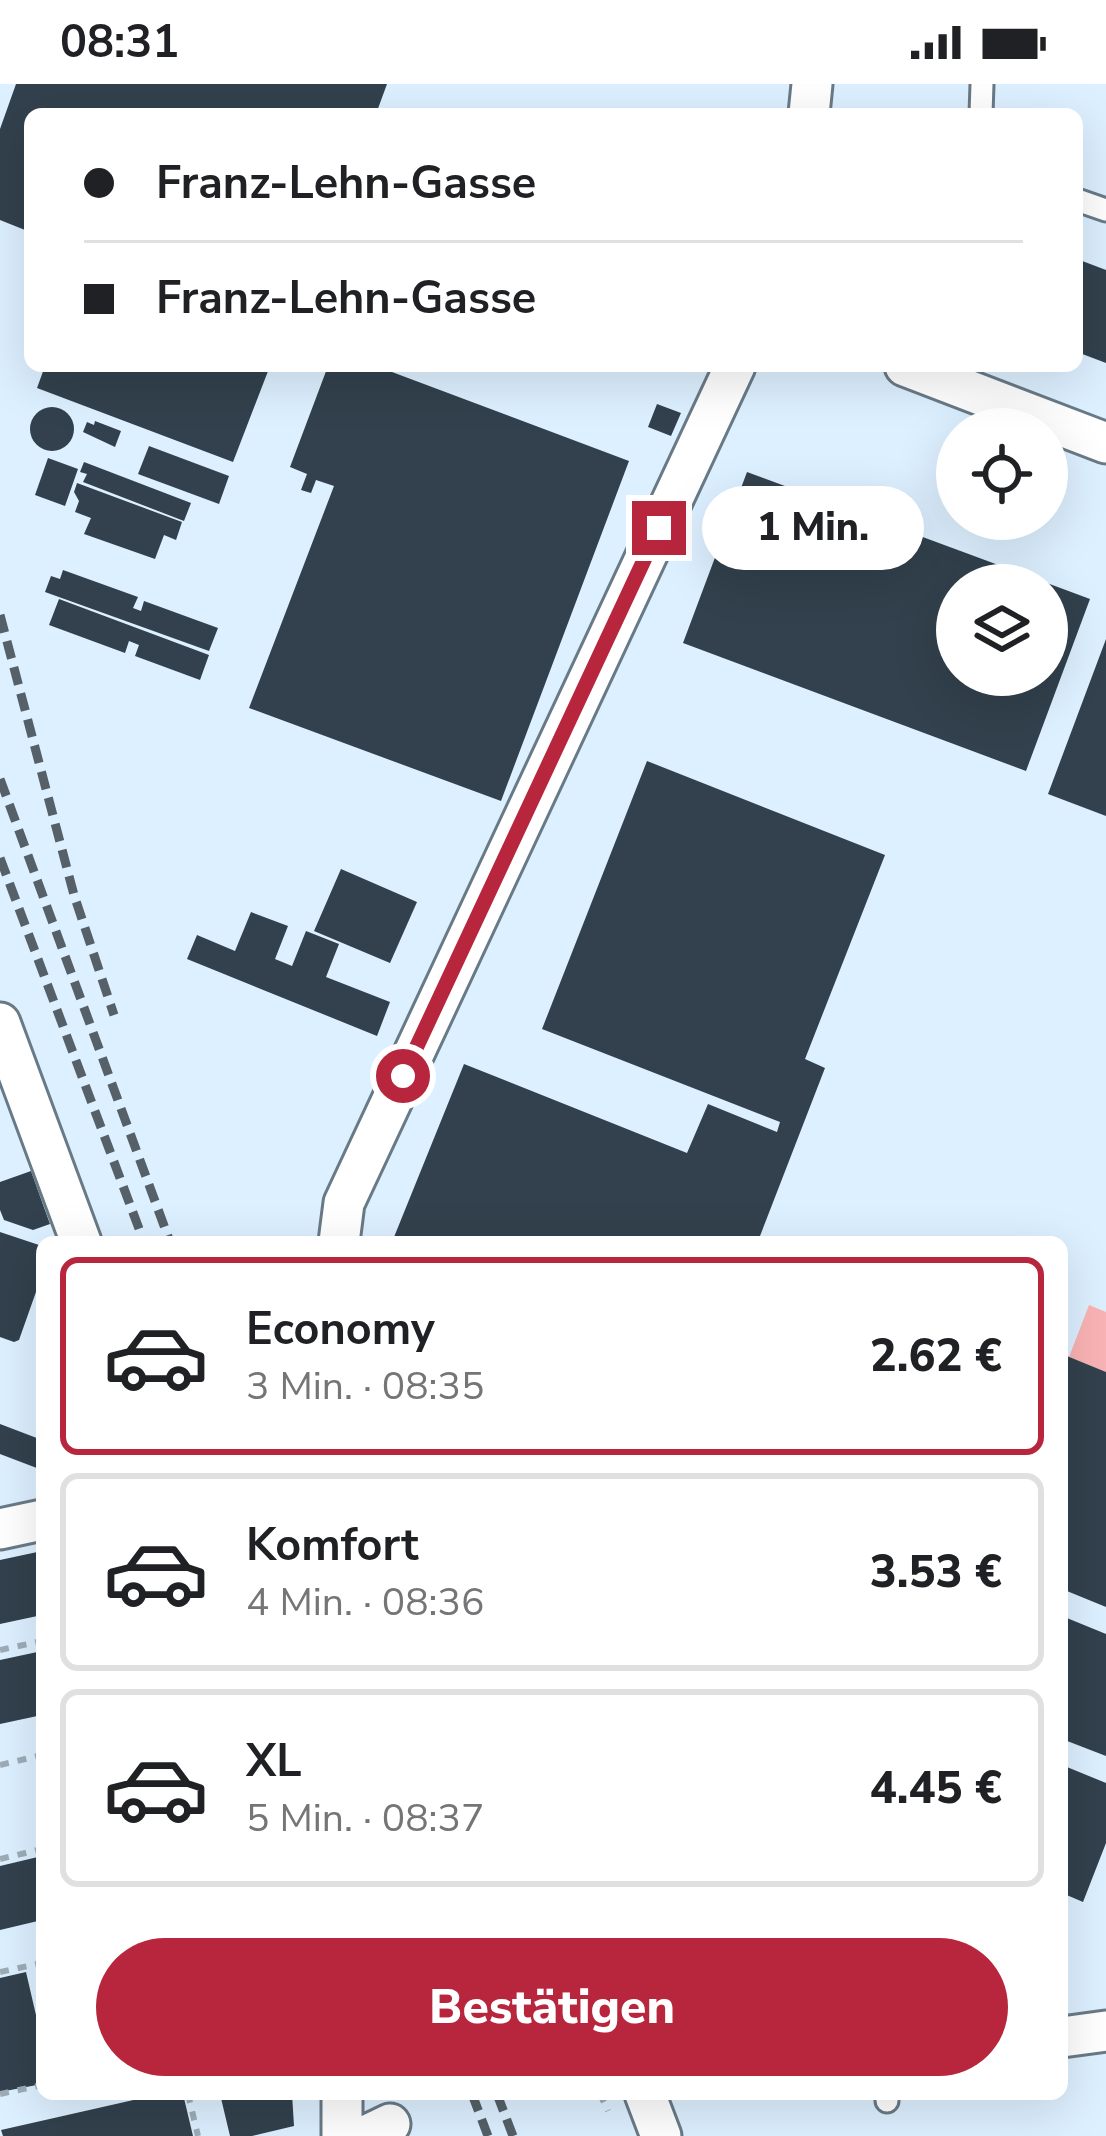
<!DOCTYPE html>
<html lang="de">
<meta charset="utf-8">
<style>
:root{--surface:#fff;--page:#f2f2f2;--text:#202124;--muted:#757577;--line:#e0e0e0;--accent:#b8263e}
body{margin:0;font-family:"Nunito Sans",sans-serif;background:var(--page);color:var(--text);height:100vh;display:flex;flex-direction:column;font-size:45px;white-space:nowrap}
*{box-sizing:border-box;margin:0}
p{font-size:39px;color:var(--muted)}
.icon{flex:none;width:66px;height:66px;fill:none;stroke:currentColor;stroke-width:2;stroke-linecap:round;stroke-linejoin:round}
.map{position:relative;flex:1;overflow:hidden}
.side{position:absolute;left:36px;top:1152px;width:1032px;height:864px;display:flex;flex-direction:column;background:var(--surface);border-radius:18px;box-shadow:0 12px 48px #0002}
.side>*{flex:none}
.guide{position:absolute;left:24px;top:24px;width:1059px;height:264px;border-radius:18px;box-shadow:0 12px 48px #0002;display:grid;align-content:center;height:264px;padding:0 60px;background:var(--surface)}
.buttons{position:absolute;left:936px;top:324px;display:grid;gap:24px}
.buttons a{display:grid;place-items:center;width:132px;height:132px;border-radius:50%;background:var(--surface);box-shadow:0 12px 48px #0002;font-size:60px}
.end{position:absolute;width:54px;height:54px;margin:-27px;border:15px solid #b8263e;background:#fff;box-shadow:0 0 0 6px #fff}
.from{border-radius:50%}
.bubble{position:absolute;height:84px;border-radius:42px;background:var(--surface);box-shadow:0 12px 48px #0002;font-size:39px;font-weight:800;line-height:84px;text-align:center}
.guide b{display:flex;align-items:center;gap:42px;height:114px;font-size:45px}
.guide b+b{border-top:3px solid var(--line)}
.guide i{width:30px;height:30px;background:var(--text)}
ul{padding:21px 0 0;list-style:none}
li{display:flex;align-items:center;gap:36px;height:198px;margin:0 24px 18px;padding:0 36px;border:6px solid var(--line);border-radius:18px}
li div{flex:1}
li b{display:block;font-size:45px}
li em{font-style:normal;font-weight:800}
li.active{border-color:var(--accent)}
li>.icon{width:108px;height:108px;stroke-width:1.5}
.button{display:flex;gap:24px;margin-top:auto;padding:24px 60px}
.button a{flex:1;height:138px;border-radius:72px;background:var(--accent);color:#fff;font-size:48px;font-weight:800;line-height:138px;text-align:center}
.status{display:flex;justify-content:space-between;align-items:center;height:84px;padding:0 60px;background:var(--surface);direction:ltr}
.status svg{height:33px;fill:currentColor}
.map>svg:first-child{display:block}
.green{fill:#fab3b4}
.building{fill:#32414d;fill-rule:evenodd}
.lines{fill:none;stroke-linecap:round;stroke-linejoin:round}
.service-casing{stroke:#697a87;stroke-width:27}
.minor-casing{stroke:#697a87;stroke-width:45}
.path{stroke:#9dacb7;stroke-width:6;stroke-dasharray:9 9;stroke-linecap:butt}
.service{stroke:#fff;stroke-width:21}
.minor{stroke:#fff;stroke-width:39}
.rail{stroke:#556068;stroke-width:9;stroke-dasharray:18 9;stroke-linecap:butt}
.route{stroke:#b8263e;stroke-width:15}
</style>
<div class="status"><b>08:31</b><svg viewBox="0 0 49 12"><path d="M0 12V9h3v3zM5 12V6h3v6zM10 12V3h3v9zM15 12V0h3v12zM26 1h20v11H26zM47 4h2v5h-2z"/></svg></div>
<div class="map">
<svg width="1106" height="2052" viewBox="0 0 1106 2052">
<rect width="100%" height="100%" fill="#ddf0ff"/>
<path class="green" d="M1089 1221 1106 1228V1288L1069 1273Z"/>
<path class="building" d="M16 0H387L376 30H30V148L0 136V45Z
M1077 175 1106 186V279L1077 268Z
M45 282H270L233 378 37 304Z
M328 282H376L629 377 501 717 249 624 334 402 316 396 311 409 301 406 307 390 290 383Z
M657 320 681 329 671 352 648 343Z
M30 345a22 22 0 1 1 44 0a22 22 0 1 1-44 0Z
M95 337 121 347 115 363 83 348 87 338 94 341Z
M149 362 229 392 219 420 138 390Z
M48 374 78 385 65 422 35 411Z
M84 378 191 419 184 437 83 398 87 390 80 388Z
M747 388 1090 515 1026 687 683 559ZM957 501H1047V591H957Z
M77 399 182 438 176 456 164 451 155 475 84 450 91 434 75 428 79 417 74 408Z
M63 486 138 513 133 524 141 527 144 517 218 544 209 567 45 508 51 492 60 495Z
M59 515 209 571 200 596 135 572 139 561 129 557 125 569 49 541Z
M1106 555V732L1048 710Z
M647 677 885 771 805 975 825 984 760 1152 775 1158H392L464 980 687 1069 708 1020 777 1048 780 1038 542 945Z
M341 785 417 818 390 879 314 847Z
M251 828 288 842 275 875 292 882 306 847 339 860 326 893 390 918 377 952 187 875 197 851 235 867Z
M31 1087 50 1140 33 1146 4 1136 0 1126V1098Z
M0 1148 42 1162V1191L19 1256 14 1258 0 1253Z
M1062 1270 1106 1288V1523L1062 1505Z
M0 1340 42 1356V1386L0 1370Z
M42 1467V1531L0 1540V1476Z
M1062 1532 1106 1550V1672L1062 1655Z
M42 1567V1631L0 1640V1576Z
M1062 1681 1106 1699V1759L1083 1818 1062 1809Z
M42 1772V1836L0 1846V1782Z
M26 1888 42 1957V2000L0 2008V1894Z
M160 2010H183L193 2052H3L1 2046Z
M220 2010H292L294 2042 252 2052H230Z"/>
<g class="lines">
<g class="service-casing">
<path id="service" d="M981 30 982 0
M1077 116 1106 126
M887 2010V2017"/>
</g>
<g class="minor-casing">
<path id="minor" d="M809 30 812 0
M905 282 1106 359
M0 939 81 1158
M339 1158 344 1119 735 282
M0 1445 42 1436
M1062 1953 1106 1947
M645 2010 661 2052
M342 2052V2010
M365 2052 390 2040"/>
</g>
<path class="path" d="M0 1566 42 1557
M0 1681 42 1671
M0 1775 42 1765
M0 1888 42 1879
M0 2010 42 2001
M188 2010 198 2052
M600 2010 608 2027"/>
<use href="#service" class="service"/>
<use href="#minor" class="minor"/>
<path class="rail" d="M0 531 74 811 114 931
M0 695 170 1158
M0 774 144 1158
M472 2010 488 2052
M497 2010 513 2052"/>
</g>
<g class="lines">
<path class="route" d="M403 992 659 444"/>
</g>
</svg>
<div class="buttons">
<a><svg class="icon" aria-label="locate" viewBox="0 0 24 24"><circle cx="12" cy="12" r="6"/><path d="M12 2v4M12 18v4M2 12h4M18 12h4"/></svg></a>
<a><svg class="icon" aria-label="layers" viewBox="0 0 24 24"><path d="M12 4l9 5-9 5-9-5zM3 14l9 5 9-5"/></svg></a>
</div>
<i class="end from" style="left:403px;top:992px"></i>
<i class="end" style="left:659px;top:444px"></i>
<div class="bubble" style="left:702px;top:402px;width:222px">1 Min.</div>
<div class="guide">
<b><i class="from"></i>Franz-Lehn-Gasse</b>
<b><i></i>Franz-Lehn-Gasse</b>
</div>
<section class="side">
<ul>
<li class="active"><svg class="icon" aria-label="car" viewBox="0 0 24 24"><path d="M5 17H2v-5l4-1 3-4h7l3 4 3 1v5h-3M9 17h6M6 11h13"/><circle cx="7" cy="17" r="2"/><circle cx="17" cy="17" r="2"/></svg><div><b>Economy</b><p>3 Min. · 08:35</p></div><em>2.62 €</em></li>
<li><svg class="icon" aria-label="car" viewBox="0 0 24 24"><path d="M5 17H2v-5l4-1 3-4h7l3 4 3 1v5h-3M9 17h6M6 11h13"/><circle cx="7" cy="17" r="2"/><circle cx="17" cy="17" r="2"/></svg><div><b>Komfort</b><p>4 Min. · 08:36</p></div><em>3.53 €</em></li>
<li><svg class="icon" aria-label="car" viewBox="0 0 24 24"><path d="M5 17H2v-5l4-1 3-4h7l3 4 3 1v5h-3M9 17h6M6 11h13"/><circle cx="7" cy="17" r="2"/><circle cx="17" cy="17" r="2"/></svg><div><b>XL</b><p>5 Min. · 08:37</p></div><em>4.45 €</em></li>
</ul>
<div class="button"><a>Bestätigen</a></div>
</section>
</div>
